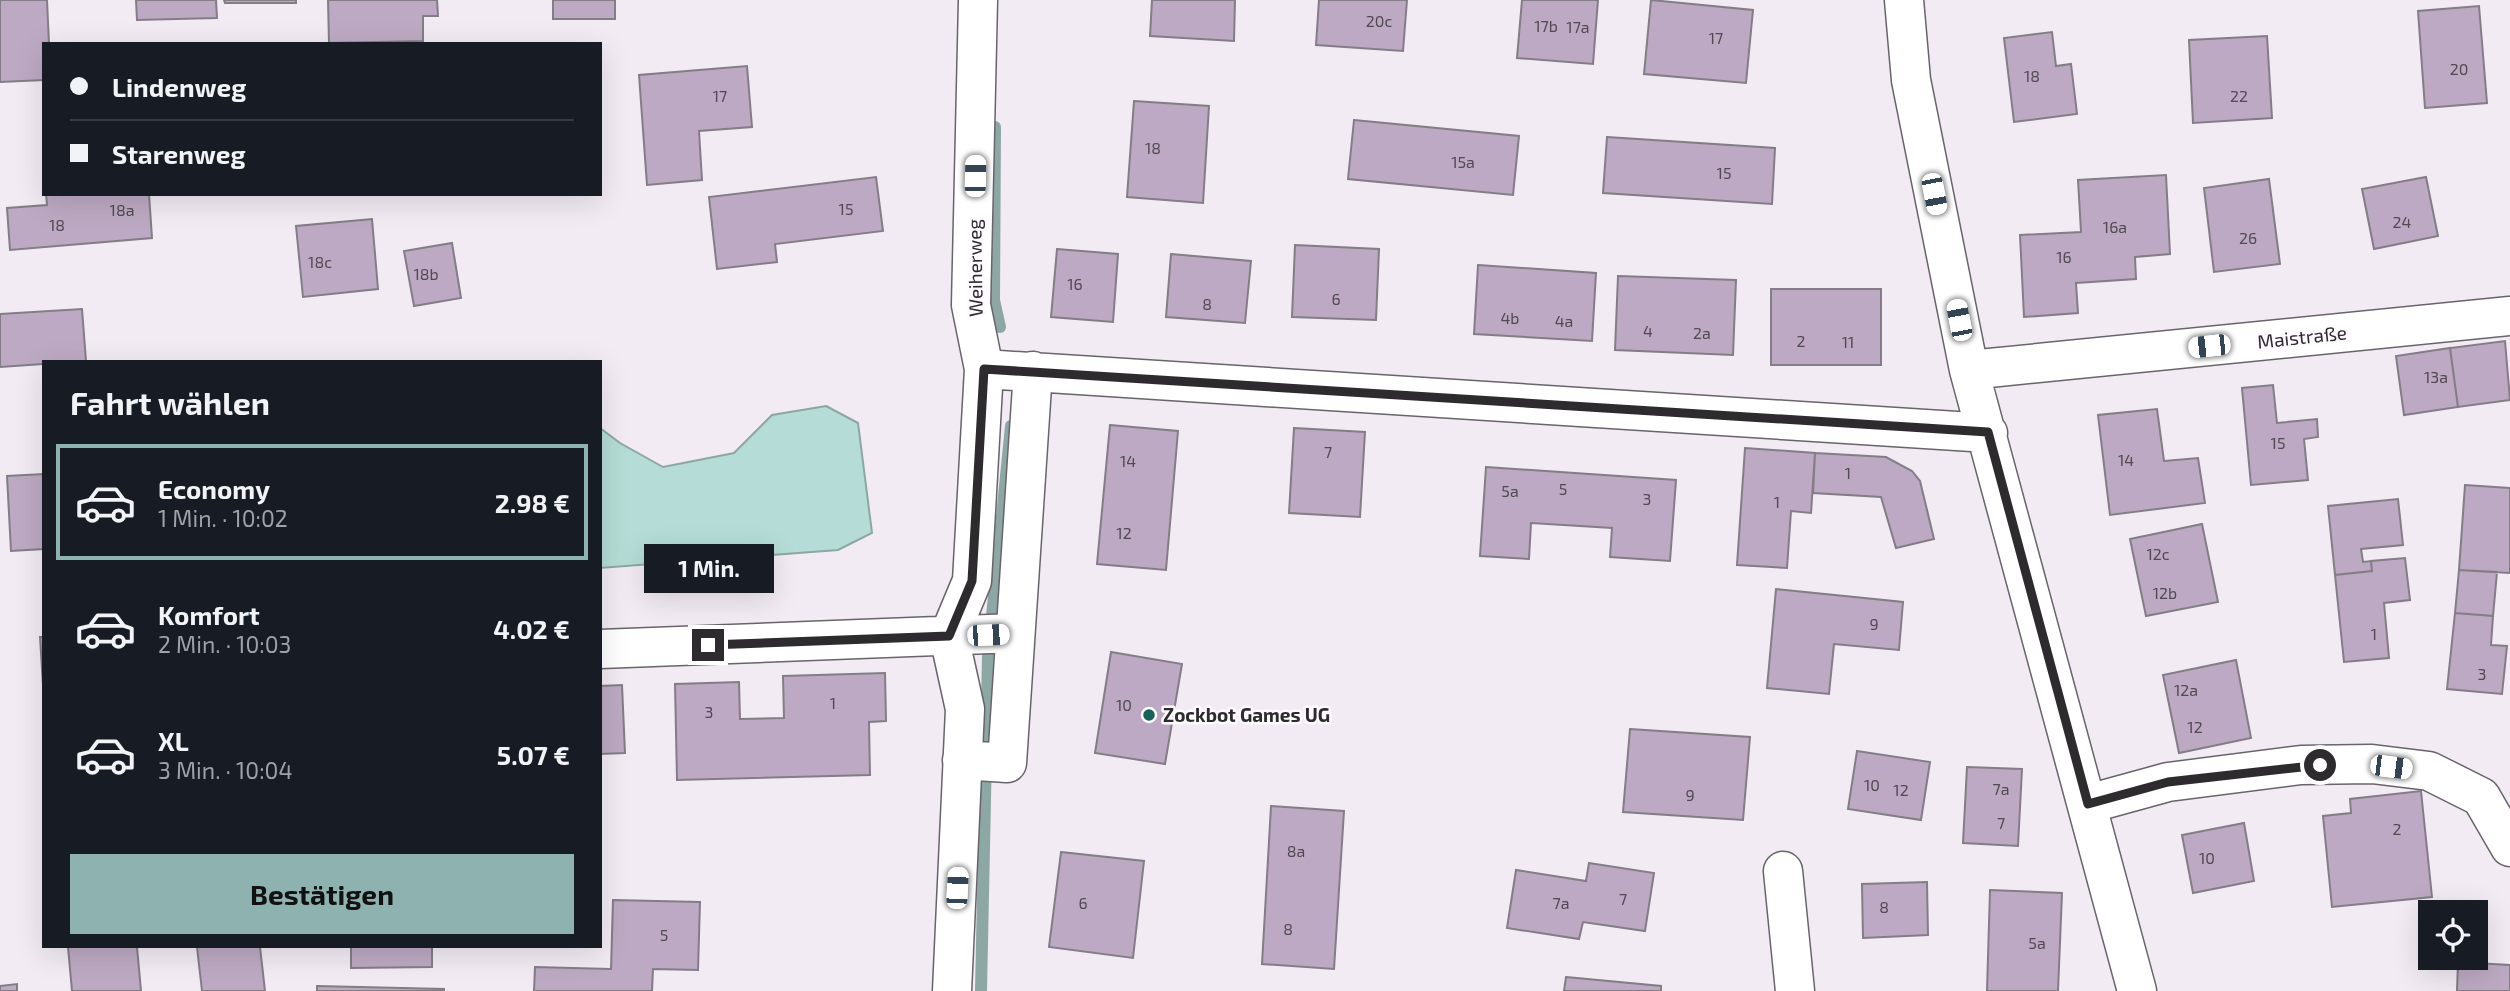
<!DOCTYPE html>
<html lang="de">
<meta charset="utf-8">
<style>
:root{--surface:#171b24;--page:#242831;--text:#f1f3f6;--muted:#9ea1a6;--line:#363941;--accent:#8eb2b0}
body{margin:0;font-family:"Exo 2",sans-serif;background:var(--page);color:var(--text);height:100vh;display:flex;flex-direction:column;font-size:26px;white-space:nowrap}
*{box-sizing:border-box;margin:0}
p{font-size:23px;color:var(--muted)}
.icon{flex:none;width:38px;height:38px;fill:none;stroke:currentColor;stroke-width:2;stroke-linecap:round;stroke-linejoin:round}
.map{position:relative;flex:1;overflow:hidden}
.sheet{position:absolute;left:42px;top:360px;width:560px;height:588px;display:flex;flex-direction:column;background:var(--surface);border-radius:0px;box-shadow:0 7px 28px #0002}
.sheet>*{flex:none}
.top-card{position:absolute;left:42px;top:42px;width:560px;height:154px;border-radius:0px;box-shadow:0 7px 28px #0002;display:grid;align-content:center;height:154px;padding:0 28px;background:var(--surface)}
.buttons{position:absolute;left:2418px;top:900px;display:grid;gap:14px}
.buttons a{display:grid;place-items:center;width:70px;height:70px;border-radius:0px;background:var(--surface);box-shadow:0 7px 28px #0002;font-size:35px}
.end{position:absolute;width:32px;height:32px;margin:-16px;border:9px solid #2d2b2e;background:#fff;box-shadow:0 0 0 4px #fff}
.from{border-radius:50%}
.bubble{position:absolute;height:49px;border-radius:0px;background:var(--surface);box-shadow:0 7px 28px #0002;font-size:23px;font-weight:700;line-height:49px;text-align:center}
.car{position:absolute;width:21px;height:42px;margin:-21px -10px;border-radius:9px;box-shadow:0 0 5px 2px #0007;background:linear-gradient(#fff 24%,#345 0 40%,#fff 0 76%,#345 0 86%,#fff 0)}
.top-card b{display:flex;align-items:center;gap:24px;height:66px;font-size:26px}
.top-card b+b{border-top:2px solid var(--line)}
.top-card i{width:18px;height:18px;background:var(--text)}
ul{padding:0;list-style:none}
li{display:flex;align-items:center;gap:21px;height:116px;margin:0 14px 10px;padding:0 14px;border:4px solid transparent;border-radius:0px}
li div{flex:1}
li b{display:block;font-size:26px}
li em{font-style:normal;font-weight:700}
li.current{border-color:var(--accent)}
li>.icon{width:63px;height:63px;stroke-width:1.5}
h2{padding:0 28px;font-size:32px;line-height:84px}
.action{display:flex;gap:14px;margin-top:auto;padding:14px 28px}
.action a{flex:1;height:80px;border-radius:0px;background:var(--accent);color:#111;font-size:28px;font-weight:700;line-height:80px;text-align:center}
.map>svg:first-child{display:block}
.water{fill:#b5dcd6;stroke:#8ca7a4;stroke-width:2}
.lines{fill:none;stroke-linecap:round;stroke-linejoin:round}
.stream{stroke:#8ca7a4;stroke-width:12}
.building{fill:#bda9c3;stroke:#837d85;stroke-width:2}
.minor-casing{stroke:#69636b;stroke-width:41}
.minor{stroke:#fff;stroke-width:38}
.route{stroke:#2d2b2e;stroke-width:9}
.poi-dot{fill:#16625a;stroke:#fefaff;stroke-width:2.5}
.labels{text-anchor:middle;stroke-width:5;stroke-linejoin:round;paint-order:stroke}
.number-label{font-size:16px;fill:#514a53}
.street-label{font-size:19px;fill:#2d2b2e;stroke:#fefaff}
.poi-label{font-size:19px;font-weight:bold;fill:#2d2b2e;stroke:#fefaff;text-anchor:start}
</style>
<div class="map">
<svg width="2510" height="991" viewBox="0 0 2510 991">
<rect width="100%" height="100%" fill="#f2ebf4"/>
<path class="water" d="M826 406 858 423 872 533 838 550 600 568V428L620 443 663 467 734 453 772 415Z"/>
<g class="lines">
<path class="stream" d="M995 127 994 300 1000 327
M981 991 988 656 1011 426"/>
</g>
<path class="building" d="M0 0H47L49 44H44V80L0 82Z
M136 0H216L217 18 137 20Z
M224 0H296V3H225Z
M328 0H437L438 16H423V41L329 43Z
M553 0H615V19H553Z
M1152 0H1235L1234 41 1150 36Z
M1319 0H1407L1403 51 1316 45Z
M1522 0H1598L1593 64 1517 58Z
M1651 0 1753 10 1746 83 1644 74Z
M2479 6 2487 103 2425 108 2418 11Z
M2052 32 2056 66 2071 64 2077 114 2014 122 2004 38Z
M2267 36 2272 118 2193 123 2189 40Z
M747 66 752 127 699 131 702 180 647 185 639 75Z
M1134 101 1209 106 1203 203 1127 197Z
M1354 120 1519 136 1513 195 1348 179Z
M1607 137 1775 148 1772 204 1603 193Z
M2166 175 2170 254 2135 257 2136 279 2076 283 2078 313 2024 317 2020 235 2081 232 2078 180Z
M876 177 883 231 775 244 777 262 717 269 709 197Z
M2426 177 2438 236 2374 249 2362 189Z
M2269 179 2280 264 2214 272 2204 188Z
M46 194H149L152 238 10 250 7 208 47 205Z
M372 219 378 289 303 297 296 226Z
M452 243 461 298 414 306 404 251Z
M1295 245 1379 249 1376 320 1292 317Z
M1057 249 1118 254 1113 322 1051 317Z
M1171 254 1251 261 1245 323 1166 317Z
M1478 265 1596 273 1592 341 1474 334Z
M1618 276 1736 280 1733 355 1615 350Z
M1771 289H1881V365H1771Z
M82 309 86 361 0 367V314Z
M2505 341 2510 400 2458 407 2450 348Z
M2450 348 2458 407 2404 415 2396 356Z
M2273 385 2277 423 2317 419 2318 437 2304 439 2308 480 2251 485 2242 388Z
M2157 409 2164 461 2198 458 2205 503 2110 515 2098 415Z
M1110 425 1178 431 1166 570 1097 564Z
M1294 428 1365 432 1360 517 1289 513Z
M1745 448 1815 453 1811 513 1791 511 1787 568 1737 565Z
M1815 453 1886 457 1912 471 1920 481 1934 539 1896 548 1881 497 1813 493Z
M1486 467 1676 480 1670 561 1610 557 1612 528 1531 523 1529 559 1480 556Z
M44 474V549L11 551 7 476Z
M2465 485 2510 488V573L2459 570Z
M2398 499 2403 545 2361 549 2363 562 2371 561 2372 571 2335 575 2328 506Z
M2202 524 2218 602 2146 616 2130 539Z
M2405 558 2410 600 2384 603 2389 658 2344 662 2335 575 2372 571 2371 561Z
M2459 570 2497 572 2493 616 2455 613Z
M1776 589 1903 602 1899 650 1834 644 1829 694 1767 688Z
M2455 613 2493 616 2491 645 2507 646 2502 694 2447 689Z
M40 637H44V701Z
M1111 652 1182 664 1165 764 1095 753Z
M2236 660 2251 738 2179 753 2163 675Z
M885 673 886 721 869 722 870 775 677 780 675 684 739 682 740 719 784 718 783 676Z
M622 685 625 753 600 754V686Z
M1630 729 1750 737 1743 820 1623 812Z
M1857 751 1930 762 1921 820 1848 809Z
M1967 767 2022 769 2018 846 1963 843Z
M2421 791 2432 897 2332 907 2323 816 2351 813 2350 799Z
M1271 806 1344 811 1334 969 1262 964Z
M2244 823 2254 881 2193 893 2182 835Z
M1061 852 1144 861 1133 958 1049 947Z
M1589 863 1654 873 1645 931 1583 922 1579 939 1507 928 1516 870 1586 881Z
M1927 882 1928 935 1863 938 1862 884Z
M1990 890 2062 893 2058 991H1987Z
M613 900 700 902 698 970 653 969 652 991H534L535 967 611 969Z
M68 947H137L141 991H72Z
M197 947H260L265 991H202Z
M351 947H432V967L351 968Z
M2458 962 2510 965V991H2457Z
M1566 977 1661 986V991H1564Z
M17 984V991H0V986Z
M317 986 444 989V991H317Z"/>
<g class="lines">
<g class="minor-casing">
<path id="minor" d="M1904 0 1911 80 1969 370 2137 991
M984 369 1988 433
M1969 370 2510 316
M600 649 1015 633
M962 760 1007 763 1033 371
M2088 804 2168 782 2301 765 2372 764 2429 771 2481 797 2510 847
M1783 871 1795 991
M952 991 965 709 949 636 972 581 984 369 971 305 978 0"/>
</g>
<use href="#minor" class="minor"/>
</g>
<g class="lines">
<path class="route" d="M708 645 949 636 972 581 984 369 1988 432 2088 804 2168 782 2320 765"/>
</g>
<circle class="poi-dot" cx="1149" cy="715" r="7"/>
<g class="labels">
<g class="number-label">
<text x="1379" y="27">20c</text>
<text x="1546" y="32">17b</text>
<text x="1578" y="33">17a</text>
<text x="1716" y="44">17</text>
<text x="2459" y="75">20</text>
<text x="2032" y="82">18</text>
<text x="720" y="102">17</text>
<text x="2239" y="102">22</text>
<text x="1153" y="154">18</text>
<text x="1463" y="168">15a</text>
<text x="1724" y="179">15</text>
<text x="846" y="215">15</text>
<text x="122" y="216">18a</text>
<text x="2402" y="228">24</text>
<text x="57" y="231">18</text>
<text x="2115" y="233">16a</text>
<text x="2248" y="244">26</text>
<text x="2064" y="263">16</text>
<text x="320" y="268">18c</text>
<text x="426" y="280">18b</text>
<text x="1075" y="290">16</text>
<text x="1336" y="305">6</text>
<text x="1207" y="310">8</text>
<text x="1510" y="324">4b</text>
<text x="1564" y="327">4a</text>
<text x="1648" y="337">4</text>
<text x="1702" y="339">2a</text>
<text x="1801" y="347">2</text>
<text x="1848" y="348">11</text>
<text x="2436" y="383">13a</text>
<text x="2278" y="449">15</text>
<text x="1328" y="458">7</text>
<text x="2126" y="466">14</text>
<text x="1128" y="467">14</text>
<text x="1848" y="479">1</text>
<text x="1563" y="495">5</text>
<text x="1510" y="497">5a</text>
<text x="1647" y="505">3</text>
<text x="1777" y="508">1</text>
<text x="1124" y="539">12</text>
<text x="2158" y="560">12c</text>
<text x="2165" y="599">12b</text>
<text x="1874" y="630">9</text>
<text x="2374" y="640">1</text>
<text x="2482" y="680">3</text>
<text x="2186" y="696">12a</text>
<text x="833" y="709">1</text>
<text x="1124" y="711">10</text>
<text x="709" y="718">3</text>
<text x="2195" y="733">12</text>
<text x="1872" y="791">10</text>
<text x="2001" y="795">7a</text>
<text x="1901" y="796">12</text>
<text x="1690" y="801">9</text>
<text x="2001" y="829">7</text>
<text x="2397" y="835">2</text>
<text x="1296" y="857">8a</text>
<text x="2207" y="864">10</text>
<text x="1623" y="905">7</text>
<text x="1083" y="909">6</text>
<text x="1561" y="909">7a</text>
<text x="1884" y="913">8</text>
<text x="1288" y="935">8</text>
<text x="664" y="941">5</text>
<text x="2037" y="949">5a</text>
</g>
<g class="street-label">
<text transform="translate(975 268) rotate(-91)" y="7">Weiherweg</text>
<text transform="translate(2302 337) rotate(-6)" y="7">Maistraße</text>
</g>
<g class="poi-label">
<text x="1163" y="722">Zockbot Games UG</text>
</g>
</g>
</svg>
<div class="buttons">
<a><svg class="icon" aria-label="locate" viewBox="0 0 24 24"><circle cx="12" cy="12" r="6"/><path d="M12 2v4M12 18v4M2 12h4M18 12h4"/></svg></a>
</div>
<i class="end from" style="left:2320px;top:765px"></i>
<i class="end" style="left:708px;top:645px"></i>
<div class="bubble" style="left:644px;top:544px;width:130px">1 Min.</div>
<i class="car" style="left:975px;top:176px;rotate:1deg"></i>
<i class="car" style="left:1934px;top:194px;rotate:169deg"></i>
<i class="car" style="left:1959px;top:320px;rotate:349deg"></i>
<i class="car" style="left:2209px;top:346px;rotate:264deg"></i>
<i class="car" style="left:988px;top:635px;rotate:88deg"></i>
<i class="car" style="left:2391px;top:767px;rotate:97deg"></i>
<i class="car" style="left:957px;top:888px;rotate:3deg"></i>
<div class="top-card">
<b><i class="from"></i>Lindenweg</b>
<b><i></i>Starenweg</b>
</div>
<section class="sheet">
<h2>Fahrt wählen</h2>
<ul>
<li class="current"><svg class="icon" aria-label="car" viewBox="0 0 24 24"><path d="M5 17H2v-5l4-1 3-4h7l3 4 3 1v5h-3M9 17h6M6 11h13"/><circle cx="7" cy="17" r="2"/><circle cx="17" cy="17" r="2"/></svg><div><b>Economy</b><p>1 Min. · 10:02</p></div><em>2.98 €</em></li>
<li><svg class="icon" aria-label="car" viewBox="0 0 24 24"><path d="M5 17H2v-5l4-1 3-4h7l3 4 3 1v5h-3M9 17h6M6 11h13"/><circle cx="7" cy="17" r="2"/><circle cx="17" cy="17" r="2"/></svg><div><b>Komfort</b><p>2 Min. · 10:03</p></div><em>4.02 €</em></li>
<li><svg class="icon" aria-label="car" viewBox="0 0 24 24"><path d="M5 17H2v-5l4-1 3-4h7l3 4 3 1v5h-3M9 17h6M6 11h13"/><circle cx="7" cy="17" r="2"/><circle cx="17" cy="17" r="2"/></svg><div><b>XL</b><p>3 Min. · 10:04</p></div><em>5.07 €</em></li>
</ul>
<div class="action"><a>Bestätigen</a></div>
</section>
</div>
